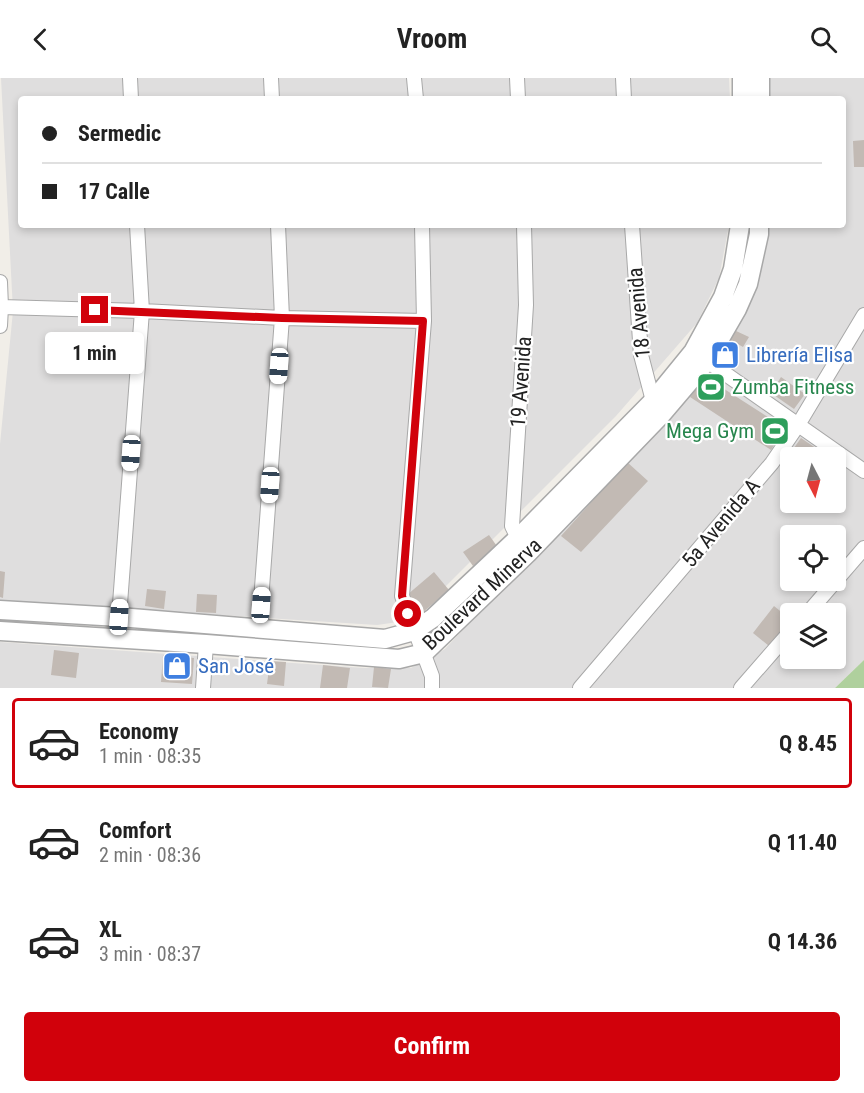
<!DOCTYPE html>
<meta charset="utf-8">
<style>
:root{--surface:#fff;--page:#f6f6f6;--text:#222;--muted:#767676;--line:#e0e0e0;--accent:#d1010b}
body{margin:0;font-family:"Roboto Condensed",sans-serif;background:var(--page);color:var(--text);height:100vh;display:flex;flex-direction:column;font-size:22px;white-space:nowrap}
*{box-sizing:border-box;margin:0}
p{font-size:20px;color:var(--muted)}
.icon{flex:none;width:33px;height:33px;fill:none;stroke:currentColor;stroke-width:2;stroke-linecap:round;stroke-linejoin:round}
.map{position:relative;height:610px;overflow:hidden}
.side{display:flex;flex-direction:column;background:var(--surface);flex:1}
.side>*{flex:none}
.banner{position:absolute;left:18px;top:18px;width:828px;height:132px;border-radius:6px;box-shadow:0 3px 9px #0003;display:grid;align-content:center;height:132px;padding:0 24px;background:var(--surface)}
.needle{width:39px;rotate:174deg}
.tools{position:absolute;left:780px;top:369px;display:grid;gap:12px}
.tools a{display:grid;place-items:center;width:66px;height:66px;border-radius:6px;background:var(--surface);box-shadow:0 3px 9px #0003;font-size:30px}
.end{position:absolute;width:27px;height:27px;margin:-14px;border:8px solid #d1010b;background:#fff;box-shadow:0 0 0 3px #fff}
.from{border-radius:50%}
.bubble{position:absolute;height:42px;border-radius:6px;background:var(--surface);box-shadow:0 3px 9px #0003;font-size:20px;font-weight:700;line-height:42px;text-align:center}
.car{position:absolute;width:18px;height:36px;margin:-18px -9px;border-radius:8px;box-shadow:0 0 4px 2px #0007;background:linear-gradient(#fff 24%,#345 0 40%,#fff 0 76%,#345 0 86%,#fff 0)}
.banner b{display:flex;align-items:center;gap:21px;height:57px;font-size:22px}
.banner b+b{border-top:2px solid var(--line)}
.banner i{width:15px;height:15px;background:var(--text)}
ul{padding:10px 0 0;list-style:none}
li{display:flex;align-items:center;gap:18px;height:90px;margin:0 12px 9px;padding:0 12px;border:3px solid transparent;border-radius:6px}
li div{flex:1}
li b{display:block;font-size:22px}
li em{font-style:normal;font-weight:700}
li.active{border-color:var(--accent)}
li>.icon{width:54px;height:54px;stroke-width:1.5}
.primary-button{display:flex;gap:12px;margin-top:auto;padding:12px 24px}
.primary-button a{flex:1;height:69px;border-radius:6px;background:var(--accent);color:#fff;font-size:24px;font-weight:700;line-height:69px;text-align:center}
header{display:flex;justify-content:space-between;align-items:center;height:78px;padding:0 24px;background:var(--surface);font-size:27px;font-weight:700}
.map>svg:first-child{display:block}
.residential{fill:#dfdede;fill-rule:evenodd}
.forest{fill:#afd09d}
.building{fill:#c2bab4}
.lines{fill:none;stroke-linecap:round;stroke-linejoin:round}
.minor-casing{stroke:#a8a8a8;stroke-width:16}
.tertiary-casing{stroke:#a8a8a8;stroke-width:21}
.minor{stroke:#fff;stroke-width:14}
.tertiary{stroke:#fff;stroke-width:18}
.route{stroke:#d1010b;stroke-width:8}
.labels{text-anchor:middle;stroke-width:4.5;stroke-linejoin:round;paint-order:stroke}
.street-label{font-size:21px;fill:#212121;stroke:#fff}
.shop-label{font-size:21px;fill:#366cbe;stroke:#fff;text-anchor:start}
.leisure-label{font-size:21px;fill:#27864d;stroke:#fff;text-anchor:start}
</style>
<header><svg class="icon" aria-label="back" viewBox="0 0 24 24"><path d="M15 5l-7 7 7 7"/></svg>Vroom<svg class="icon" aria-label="search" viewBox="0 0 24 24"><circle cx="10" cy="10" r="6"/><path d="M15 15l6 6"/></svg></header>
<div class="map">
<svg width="864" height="610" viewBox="0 0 864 610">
<rect width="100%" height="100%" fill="#f1eee8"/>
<path class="residential" d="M1 0H729L730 21H21V147H729L719 200 697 245 616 338 433 521 398 544 377 547 2 523 0 522V366L13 233Z
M768 0H864V582L835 610H0V564L364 590H411L445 571 544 466 728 259 764 147H843V21H768ZM790 380H836V424H790ZM790 458H836V502H790ZM790 536H836V580H790Z"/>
<path class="forest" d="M864 582V610H835Z"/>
<path class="building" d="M864 62V89H854L853 63Z
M734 252 749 259 743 269 736 265 726 284 718 280Z
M704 298 785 350 771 372 690 319Z
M781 299 805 316 794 331 771 315Z
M801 360 823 375 820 380H792L789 377Z
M627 384 648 403 581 474 561 458Z
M489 457 499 471 473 488 463 474Z
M0 493 5 494 3 520 0 519Z
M434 494 449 512 422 535 407 517Z
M147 511 166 513 164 531 145 528Z
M197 516 217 517 216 535 196 534Z
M774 528 790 541 769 568 753 555Z
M54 572 79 575 76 600 51 597Z
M163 577 194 580 192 606 161 604Z
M270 583 286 584 284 608 267 606Z
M323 587 350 590 347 610H320Z
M374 589 391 591 388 610 372 609Z"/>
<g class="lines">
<g class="minor-casing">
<path id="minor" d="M130 0 131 21
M271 0 272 21
M414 0 416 21
M517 0 518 21
M623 0 624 21
M422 147 424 243 402 518 432 598V610
M632 147 641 277 653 323
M0 204 1 229 0 248
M1 229 142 233 282 240 424 243
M700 278 864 393
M518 460 512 448 526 227 524 147
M807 536 864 470
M119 539 142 233 137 147
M259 550 282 240 278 147
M203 610 206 566
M580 610 772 385 798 347 864 237
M741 610 790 554"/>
</g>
<g class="tertiary-casing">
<path id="tertiary" d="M742 0V21
M760 0V21
M0 532 119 539 385 561 414 553 433 540 518 460 653 323 693 274 723 219 733 191 740 147
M0 553 206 566 399 581 424 575 528 475 661 337 707 283 737 231 748 206 759 156V147"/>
</g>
<use href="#minor" class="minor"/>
<use href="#tertiary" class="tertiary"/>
</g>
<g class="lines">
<path class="route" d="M95 232 282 240 423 243 402 518 408 536"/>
</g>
<defs>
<g id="shop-square" transform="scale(1.5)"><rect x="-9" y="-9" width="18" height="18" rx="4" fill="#3f7fe0" stroke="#fff"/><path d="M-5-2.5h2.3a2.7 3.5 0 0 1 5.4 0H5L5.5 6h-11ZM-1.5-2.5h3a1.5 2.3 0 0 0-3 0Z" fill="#fff"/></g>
<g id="stadium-square" transform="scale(1.5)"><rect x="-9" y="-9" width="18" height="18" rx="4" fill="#2e9e5b" stroke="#fff"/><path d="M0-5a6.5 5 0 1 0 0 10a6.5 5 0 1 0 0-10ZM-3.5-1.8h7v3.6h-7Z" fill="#fff"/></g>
</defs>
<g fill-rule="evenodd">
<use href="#shop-square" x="725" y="277"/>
<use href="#stadium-square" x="711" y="309"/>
<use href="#stadium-square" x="775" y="353"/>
<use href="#shop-square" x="177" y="588"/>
</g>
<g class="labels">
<g class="street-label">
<text transform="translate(639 235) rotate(-95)" y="7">18 Avenida</text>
<text transform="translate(521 304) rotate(-86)" y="7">19 Avenida</text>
<text transform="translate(721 445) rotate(-50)" y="7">5a Avenida A</text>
<text transform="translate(482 516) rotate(-43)" y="7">Boulevard Minerva</text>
</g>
<g class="shop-label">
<text x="746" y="284">Librería Elisa</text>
<text x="198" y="595">San José</text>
</g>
<g class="leisure-label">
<text x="732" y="316">Zumba Fitness</text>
<text x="754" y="360" text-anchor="end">Mega Gym</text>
</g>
</g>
</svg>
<div class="tools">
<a><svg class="needle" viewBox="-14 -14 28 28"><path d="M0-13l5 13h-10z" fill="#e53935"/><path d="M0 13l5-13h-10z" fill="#767676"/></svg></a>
<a><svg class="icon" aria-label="locate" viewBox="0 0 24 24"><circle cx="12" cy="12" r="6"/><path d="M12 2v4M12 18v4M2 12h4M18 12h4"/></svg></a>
<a><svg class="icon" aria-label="layers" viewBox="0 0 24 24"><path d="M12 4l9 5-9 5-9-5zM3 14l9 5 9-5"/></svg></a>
</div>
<i class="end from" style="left:408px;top:536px"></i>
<i class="end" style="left:95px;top:232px"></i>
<div class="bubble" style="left:45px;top:254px;width:99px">1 min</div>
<i class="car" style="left:279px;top:288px;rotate:184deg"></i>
<i class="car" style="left:131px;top:375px;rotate:184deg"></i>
<i class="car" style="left:270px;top:407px;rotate:184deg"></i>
<i class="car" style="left:261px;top:527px;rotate:4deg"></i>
<i class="car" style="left:119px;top:539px;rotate:4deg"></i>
<div class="banner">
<b><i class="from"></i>Sermedic</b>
<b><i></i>17 Calle</b>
</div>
</div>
<section class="side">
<ul>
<li class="active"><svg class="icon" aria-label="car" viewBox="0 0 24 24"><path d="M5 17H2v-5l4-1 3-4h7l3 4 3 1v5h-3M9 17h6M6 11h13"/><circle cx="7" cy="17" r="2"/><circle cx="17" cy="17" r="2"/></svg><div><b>Economy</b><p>1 min · 08:35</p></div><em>Q 8.45</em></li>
<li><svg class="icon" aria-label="car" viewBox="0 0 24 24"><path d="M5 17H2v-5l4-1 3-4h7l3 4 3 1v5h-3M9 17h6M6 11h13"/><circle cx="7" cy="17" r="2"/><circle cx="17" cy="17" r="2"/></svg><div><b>Comfort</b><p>2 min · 08:36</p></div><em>Q 11.40</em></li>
<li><svg class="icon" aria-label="car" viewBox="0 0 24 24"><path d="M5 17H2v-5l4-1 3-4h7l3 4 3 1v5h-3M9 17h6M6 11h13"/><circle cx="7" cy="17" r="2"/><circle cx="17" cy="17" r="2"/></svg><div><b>XL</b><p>3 min · 08:37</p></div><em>Q 14.36</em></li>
</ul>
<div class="primary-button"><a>Confirm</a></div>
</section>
